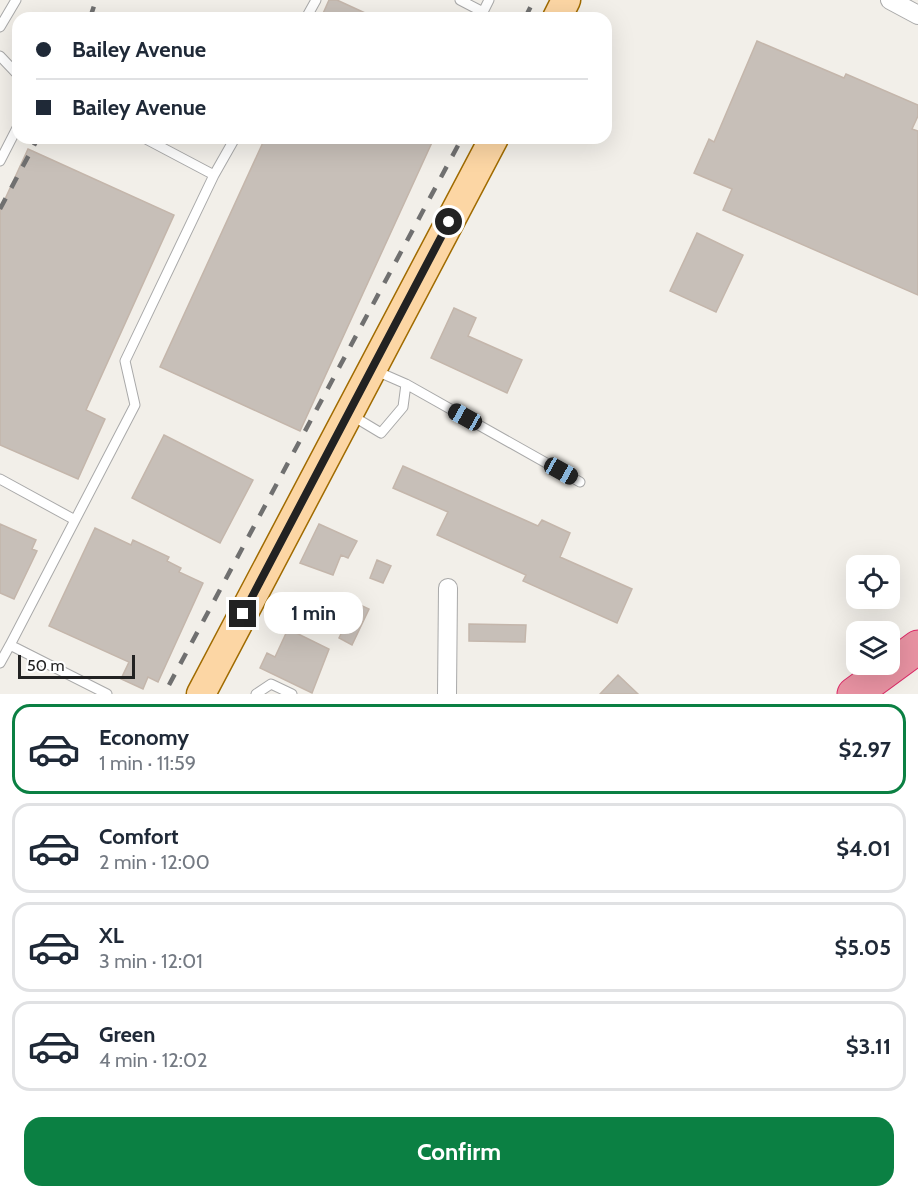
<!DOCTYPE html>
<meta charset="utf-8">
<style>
:root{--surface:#fff;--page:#f2f2f3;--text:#1f2937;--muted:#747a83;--line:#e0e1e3;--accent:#0b8043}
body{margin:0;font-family:Cabin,sans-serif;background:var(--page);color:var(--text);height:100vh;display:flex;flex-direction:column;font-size:22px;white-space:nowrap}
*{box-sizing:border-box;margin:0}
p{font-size:20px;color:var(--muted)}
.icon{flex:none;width:33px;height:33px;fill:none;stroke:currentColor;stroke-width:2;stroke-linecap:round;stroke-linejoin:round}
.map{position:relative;height:694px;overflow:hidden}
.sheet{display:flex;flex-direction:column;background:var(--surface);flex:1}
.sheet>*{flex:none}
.banner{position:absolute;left:12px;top:12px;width:600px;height:132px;border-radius:18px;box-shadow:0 6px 24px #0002;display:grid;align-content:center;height:132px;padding:0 24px;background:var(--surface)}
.tools{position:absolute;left:846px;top:555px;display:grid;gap:12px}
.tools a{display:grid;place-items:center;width:54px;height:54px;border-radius:12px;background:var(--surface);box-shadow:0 6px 24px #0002;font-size:30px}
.scale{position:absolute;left:18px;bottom:15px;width:117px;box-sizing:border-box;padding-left:6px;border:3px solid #222;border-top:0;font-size:16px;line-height:21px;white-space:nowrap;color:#222;-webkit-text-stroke:4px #fff;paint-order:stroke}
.end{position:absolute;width:27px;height:27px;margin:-14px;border:8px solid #222;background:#fff;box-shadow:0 0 0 3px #fff}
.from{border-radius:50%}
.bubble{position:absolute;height:42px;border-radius:18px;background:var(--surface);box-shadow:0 6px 24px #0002;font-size:20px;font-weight:700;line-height:42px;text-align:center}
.car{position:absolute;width:18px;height:36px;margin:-18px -9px;border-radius:8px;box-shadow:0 0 4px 2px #0007;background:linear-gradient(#222 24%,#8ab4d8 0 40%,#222 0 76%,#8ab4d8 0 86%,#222 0)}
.banner b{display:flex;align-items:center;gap:21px;height:57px;font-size:22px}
.banner b+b{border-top:2px solid var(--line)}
.banner i{width:15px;height:15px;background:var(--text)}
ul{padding:10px 0 0;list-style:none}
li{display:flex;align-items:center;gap:18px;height:90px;margin:0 12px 9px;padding:0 12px;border:3px solid var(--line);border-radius:18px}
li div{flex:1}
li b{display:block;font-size:22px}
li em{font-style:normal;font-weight:700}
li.on{border-color:var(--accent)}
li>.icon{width:54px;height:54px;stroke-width:1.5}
.action{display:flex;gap:12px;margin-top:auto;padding:12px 24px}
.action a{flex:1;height:69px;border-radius:18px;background:var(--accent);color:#fff;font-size:24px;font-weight:700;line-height:69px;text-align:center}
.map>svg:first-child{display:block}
.building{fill:#c7bfb8;stroke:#c4b6ab;stroke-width:1.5}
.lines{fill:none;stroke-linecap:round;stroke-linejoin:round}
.lane-casing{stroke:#a9a9a9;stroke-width:11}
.street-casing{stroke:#a9a9a9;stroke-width:20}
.primary-casing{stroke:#a06b00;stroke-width:31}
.highway-casing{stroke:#dc2a67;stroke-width:35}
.lane{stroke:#fff;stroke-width:9}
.street{stroke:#fff;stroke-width:18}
.primary{stroke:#fcd6a4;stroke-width:28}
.highway{stroke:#e892a2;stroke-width:33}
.rail{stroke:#707070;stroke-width:4.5;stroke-dasharray:12 12;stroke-linecap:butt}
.route{stroke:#222;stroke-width:8}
</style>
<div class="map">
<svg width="918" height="694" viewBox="0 0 918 694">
<rect width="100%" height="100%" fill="#f2efe9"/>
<path class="building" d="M329 0H337L376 18H321Z
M757 41 844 78 846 74 918 105V116L912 129 918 131V295L723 210 732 189 694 173 709 139 714 142Z
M265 138H434L300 431 160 367Z
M28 149 174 215 86 410 105 419 78 479 0 445V210Z
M697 233 743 255 716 312 670 291Z
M454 308 476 318 468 336 522 360 507 393 431 358Z
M164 435 253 480 220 543 132 498Z
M403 466 538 526 542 520 570 533 560 557 632 589 617 623 523 581 526 575 437 535 448 512 393 488Z
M0 524 36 540 32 549 37 551 14 599 0 593Z
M319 524 357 541 348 558 341 555 333 575 300 563Z
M95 528 131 545 133 540 169 557 167 561 181 568 179 572 203 583 158 682 148 677 143 689 121 679 129 662 49 626Z
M377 560 391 566 383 583 370 578Z
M356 603 369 609 352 645 339 638Z
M469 624 526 625 525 642 469 641Z
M288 629 329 649 312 693 260 668 267 653 275 657Z
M618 675 638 694H600Z"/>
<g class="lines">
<g class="lane-casing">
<path id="lane" d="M460 0 483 12 489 0
M306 18 316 0
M0 27 16 0
M0 56 18 75
M0 161 18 126
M214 175 235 138
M406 384 580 482
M351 415 381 433 403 407 406 384 374 370
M0 479 75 520
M10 645 135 405 125 361 214 175 144 138
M0 663 10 645 107 694
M256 694 271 684 292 694"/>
</g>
<g class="street-casing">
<path id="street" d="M890 0 918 15
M447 694 448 588"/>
</g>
<g class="primary-casing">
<path id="primary" d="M557 18 566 0
M201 694 494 138"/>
</g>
<g class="highway-casing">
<path id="highway" d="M854 694 918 647"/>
</g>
<use href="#lane" class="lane"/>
<use href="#street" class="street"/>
<use href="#primary" class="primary"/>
<use href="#highway" class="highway"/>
<path class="rail" d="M90 18 96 0
M525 18 534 0
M0 209 38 138
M169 685 462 138"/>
</g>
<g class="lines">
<path class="route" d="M243 614 449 222"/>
</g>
</svg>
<div class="tools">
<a><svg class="icon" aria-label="locate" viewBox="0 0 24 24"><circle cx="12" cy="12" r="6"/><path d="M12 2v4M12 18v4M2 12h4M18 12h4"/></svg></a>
<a><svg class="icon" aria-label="layers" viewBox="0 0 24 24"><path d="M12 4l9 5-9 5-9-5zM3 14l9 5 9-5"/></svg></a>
</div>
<div class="scale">50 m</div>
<i class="end from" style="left:449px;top:222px"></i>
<i class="end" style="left:243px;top:614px"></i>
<div class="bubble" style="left:264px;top:592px;width:99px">1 min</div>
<i class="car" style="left:465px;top:417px;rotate:299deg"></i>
<i class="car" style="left:561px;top:471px;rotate:119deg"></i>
<div class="banner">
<b><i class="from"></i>Bailey Avenue</b>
<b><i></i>Bailey Avenue</b>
</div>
</div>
<section class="sheet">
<ul>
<li class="on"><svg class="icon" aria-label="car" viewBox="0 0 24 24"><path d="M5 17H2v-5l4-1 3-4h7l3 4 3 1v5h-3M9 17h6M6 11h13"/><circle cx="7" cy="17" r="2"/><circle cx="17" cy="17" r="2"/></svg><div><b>Economy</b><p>1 min · 11:59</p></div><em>$2.97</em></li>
<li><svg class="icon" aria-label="car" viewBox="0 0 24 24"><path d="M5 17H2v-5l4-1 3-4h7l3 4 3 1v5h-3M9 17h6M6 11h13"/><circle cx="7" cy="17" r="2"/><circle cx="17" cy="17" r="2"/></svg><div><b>Comfort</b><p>2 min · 12:00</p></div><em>$4.01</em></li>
<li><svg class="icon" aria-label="car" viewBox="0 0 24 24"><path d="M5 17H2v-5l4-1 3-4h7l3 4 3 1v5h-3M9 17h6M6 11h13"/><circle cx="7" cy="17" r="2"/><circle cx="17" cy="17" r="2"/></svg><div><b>XL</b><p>3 min · 12:01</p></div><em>$5.05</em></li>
<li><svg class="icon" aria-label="car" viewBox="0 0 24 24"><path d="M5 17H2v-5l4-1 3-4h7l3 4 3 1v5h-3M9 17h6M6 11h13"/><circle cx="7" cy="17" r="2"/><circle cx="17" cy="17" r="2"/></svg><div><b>Green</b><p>4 min · 12:02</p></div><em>$3.11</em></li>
</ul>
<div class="action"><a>Confirm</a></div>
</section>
